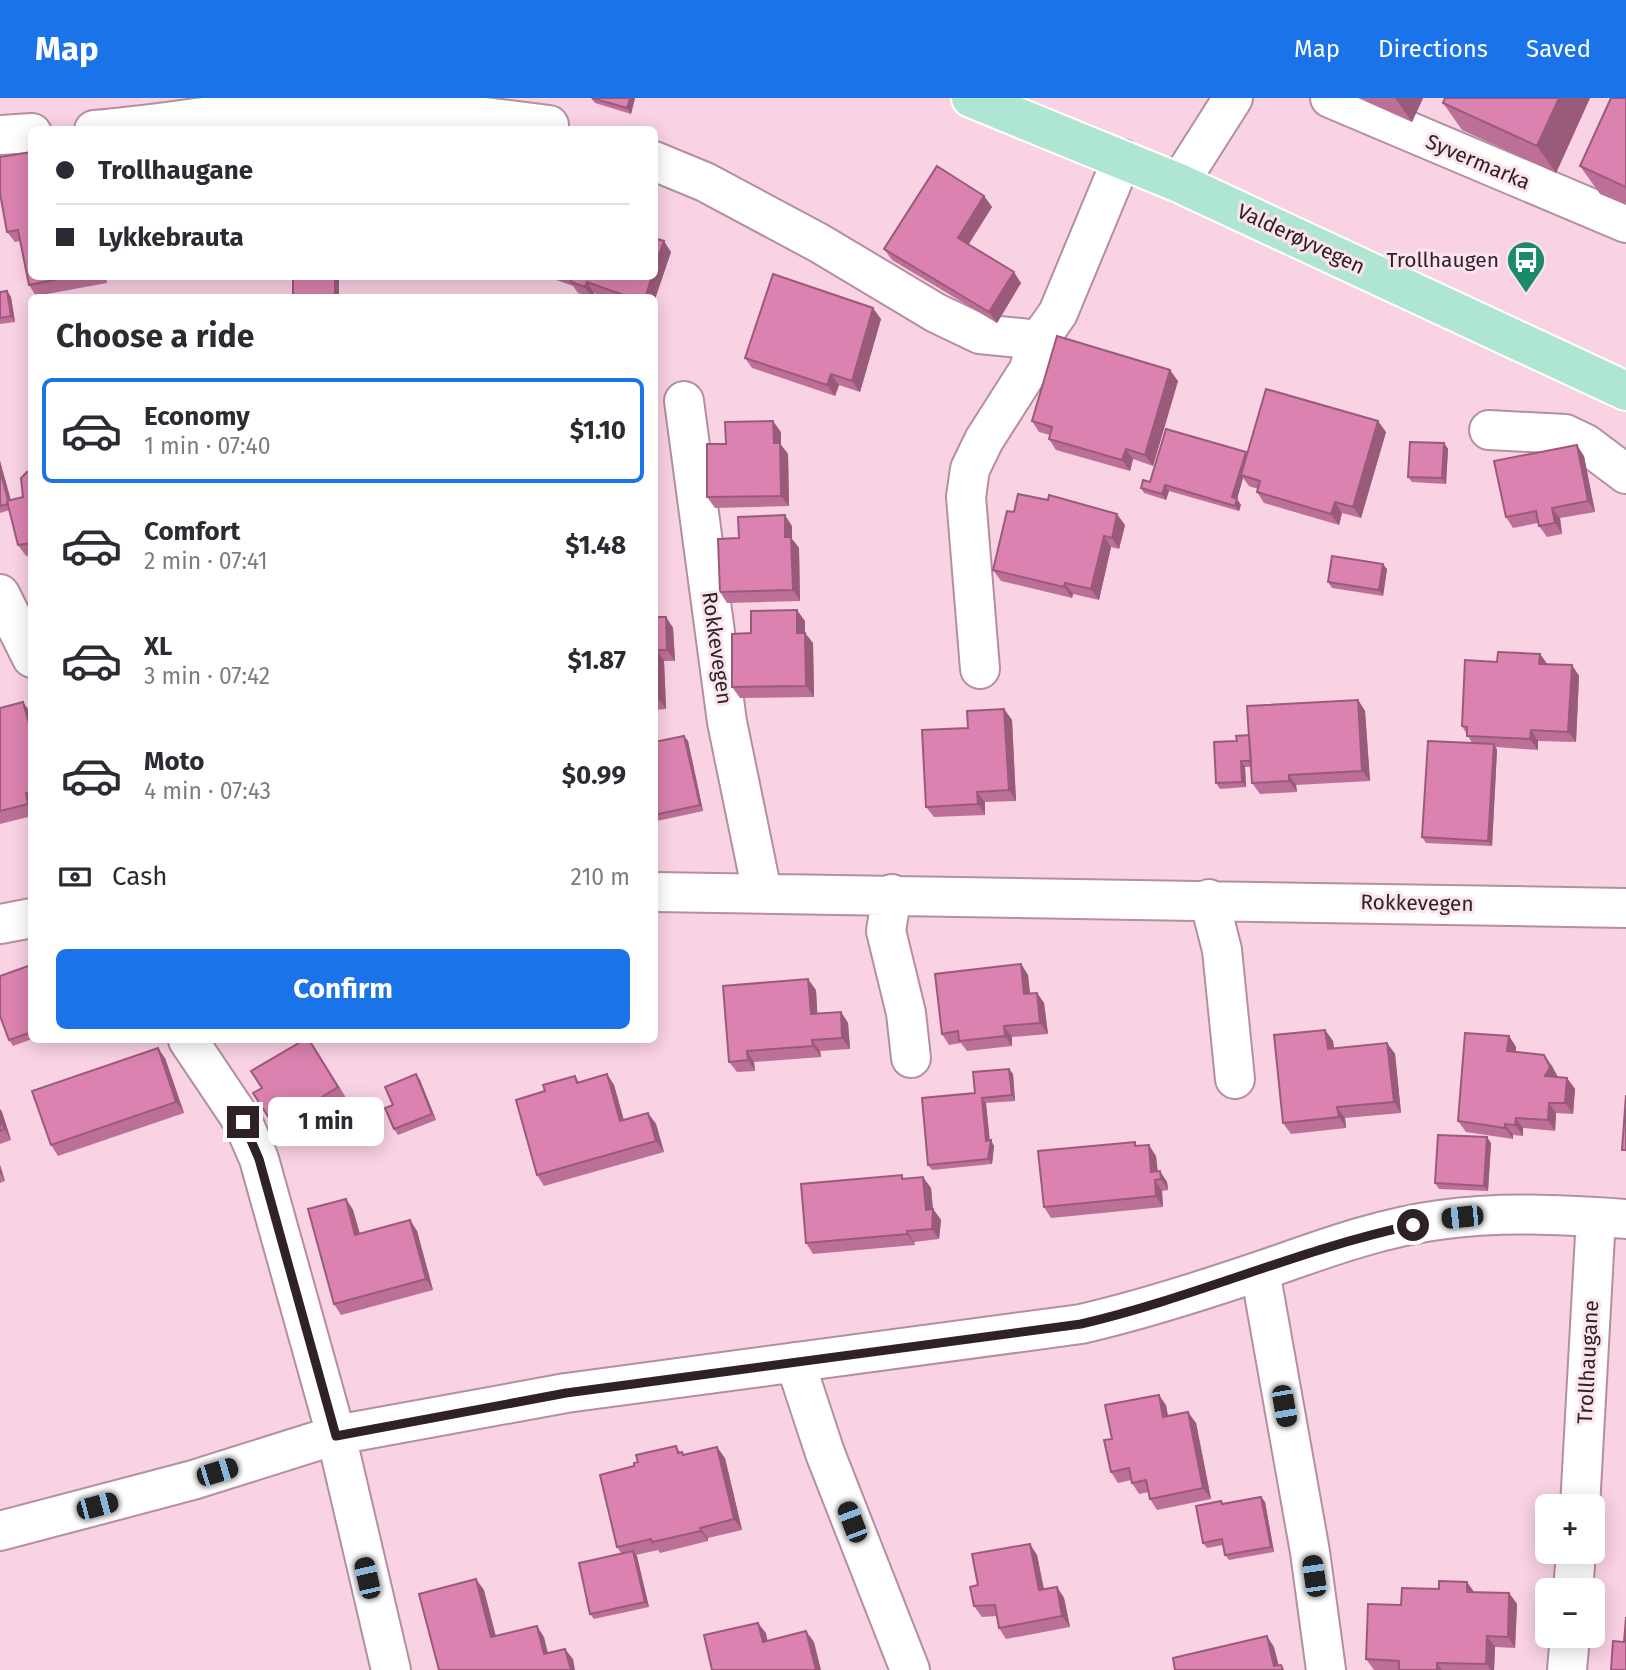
<!DOCTYPE html>
<meta charset="utf-8">
<style>
:root{--surface:#fff;--page:#f2f2f3;--text:#2b2b33;--muted:#7c7c81;--line:#e1e1e2;--accent:#1a73e8}
body{margin:0;font-family:"Fira Sans",sans-serif;background:var(--page);color:var(--text);height:100vh;display:flex;flex-direction:column;font-size:26px;white-space:nowrap}
*{box-sizing:border-box;margin:0}
p{font-size:23px;color:var(--muted)}
.icon{flex:none;width:38px;height:38px;fill:none;stroke:currentColor;stroke-width:2;stroke-linecap:round;stroke-linejoin:round}
.map{position:relative;flex:1;overflow:hidden}
.drawer{position:absolute;left:28px;top:196px;width:630px;height:749px;display:flex;flex-direction:column;background:var(--surface);border-radius:10px;box-shadow:0 4px 18px #0003}
.drawer>*{flex:none}
.top-card{position:absolute;left:28px;top:28px;width:630px;height:154px;border-radius:10px;box-shadow:0 4px 18px #0003;display:grid;align-content:center;height:154px;padding:0 28px;background:var(--surface)}
.tools{position:absolute;left:1535px;top:1396px;display:grid;gap:14px}
.tools a{display:grid;place-items:center;width:70px;height:70px;border-radius:10px;background:var(--surface);box-shadow:0 4px 18px #0003;font-size:35px}
.end{position:absolute;width:32px;height:32px;margin:-16px;border:9px solid #2f2128;background:#fff;box-shadow:0 0 0 4px #fff}
.from{border-radius:50%}
.bubble{position:absolute;height:49px;border-radius:10px;background:var(--surface);box-shadow:0 4px 18px #0003;font-size:23px;font-weight:700;line-height:49px;text-align:center}
.car{position:absolute;width:21px;height:42px;margin:-21px -10px;border-radius:9px;box-shadow:0 0 5px 2px #0007;background:linear-gradient(#222 24%,#8ab4d8 0 40%,#222 0 76%,#8ab4d8 0 86%,#222 0)}
.top-card b{display:flex;align-items:center;gap:24px;height:66px;font-size:26px}
.top-card b+b{border-top:2px solid var(--line)}
.top-card i{width:18px;height:18px;background:var(--text)}
ul{padding:0;list-style:none}
li{display:flex;align-items:center;gap:21px;height:105px;margin:0 14px 10px;padding:0 14px;border:4px solid transparent;border-radius:10px}
li div{flex:1}
li b{display:block;font-size:26px}
li em{font-style:normal;font-weight:700}
li.current{border-color:var(--accent)}
li>.icon{width:63px;height:63px;stroke-width:1.5}
h2{padding:0 28px;font-size:32px;line-height:84px}
.pay{display:flex;align-items:center;gap:18px;height:77px;padding:0 28px;font-size:26px}
.pay p{margin-inline-start:auto}
.primary-button{display:flex;gap:14px;margin-top:auto;padding:14px 28px}
.primary-button a{flex:1;height:80px;border-radius:10px;background:var(--accent);color:#fff;font-size:28px;font-weight:700;line-height:80px;text-align:center}
header{display:flex;align-items:center;gap:42px;box-sizing:border-box;height:98px;padding:0 35px;background:var(--accent);color:#fff}
header strong{font-size:33px}
nav{display:flex;gap:38px;margin-inline-start:auto;font-size:24px}
.map>svg:first-child{display:block}
.lines{fill:none;stroke-linecap:round;stroke-linejoin:round}
.minor-casing{stroke:#b48fa0;stroke-width:42}
.major-casing{stroke:#fff;stroke-width:42}
.minor{stroke:#fff;stroke-width:38}
.major{stroke:#afe6d1;stroke-width:38}
.wall{fill:#bd7097}
.shaded-wall{fill:#9a5b7b}
.building{fill:#dc82b0;stroke:#9a5b7b;stroke-width:2}
.route{stroke:#2f2128;stroke-width:9}
.labels{text-anchor:middle;stroke-width:6;stroke-linejoin:round;paint-order:stroke}
.street-label{font-size:21px;fill:#2f2128;stroke:#fce4ef}
.poi-label{font-size:21px;fill:#2f2128;stroke:#fce4ef;text-anchor:end}
</style>
<header>
<strong>Map</strong>
<nav><a>Map</a><a>Directions</a><a>Saved</a></nav>
</header>
<div class="map">
<svg width="1626" height="1572" viewBox="0 0 1626 1572">
<rect width="100%" height="100%" fill="#f9d2e4"/>
<g class="lines">
<g class="minor-casing">
<path id="minor" d="M1330 0 1626 125
M94 32C161 27 228 13 295 10 381 6 465 16 549 27
M0 37 32 35
M654 63 705 84 819 145 936 215 980 236 1039 242
M1179 85 1233 0
M684 303 727 624 762 794
M1489 332 1565 336 1586 346 1626 376
M0 496 32 560
M980 571 966 399 970 371 984 342 1028 273 1039 242 1058 215 1122 61
M654 794 1626 810
M892 796 886 833 906 915 911 960
M1209 801 1222 852 1235 981
M0 826 32 820
M188 942 243 1024 259 1061 336 1337 391 1572
M1260 1173 1310 1454 1326 1572
M795 1264 825 1355 910 1572
M1580 1409 1596 1119
M0 1433 193 1382 336 1337 566 1295 1081 1226C1142 1212 1201 1193 1260 1173 1318 1153 1378 1130 1439 1122 1502 1113 1563 1117 1626 1121
M1573 1493 1576 1454
M1567 1572 1570 1538"/>
</g>
<g class="major-casing">
<path id="major" d="M971 0 1179 85 1626 293"/>
</g>
<use href="#minor" class="minor"/>
<use href="#major" class="major"/>
</g>
<path class="wall" d="M591 0H635L631 16 595 5Z
M1358 0H1423L1412 24Z
M1445 0H1590L1556 75 1462 32 1443 5Z
M1626 0V107L1600 96 1580 68Z
M0 59 32 178H106L107 185 36 198 29 187 21 143 15 144 7 134Z
M984 98 992 109 969 146 1021 185 997 225 892 162 884 151Z
M671 154 654 204V200H608L594 195 593 200H591L578 195 573 188 545 178H654Z
M7 193 11 199 15 224 0 226V194Z
M881 221 860 294 839 287 835 298 752 270 745 260Z
M1178 283 1153 368 1133 361 1130 373 1056 352 1049 341 1050 337 1039 334 1032 323Z
M781 334V347L788 356 789 408 715 410 707 399 726 346Z
M1386 334 1361 420 1342 415 1339 427 1264 405 1257 394 1258 391 1249 388 1243 380 1237 401 1241 407 1239 413 1169 393 1166 402 1144 395 1141 390 1150 384 1246 354 1247 356Z
M1444 345 1448 351 1446 386 1412 384 1408 379Z
M1584 358 1595 414 1560 420 1562 436 1547 439 1539 428 1538 425 1513 430 1506 419Z
M0 363 11 402 23 399 32 373V457L26 458 18 447 10 412 0 415Z
M1125 427 1119 451 1111 449 1099 502 1073 496 1072 500 1001 483 993 472Z
M792 428V441L799 450 800 503 727 505 720 494 739 440Z
M1387 471 1383 498 1332 490 1328 484Z
M654 519H666L673 530 675 563H664L666 611 654 612Z
M805 523V535L813 545 814 599 740 600 732 589 751 535Z
M1540 556 1547 566 1572 567 1579 578 1576 644 1538 643V652L1496 649 1497 652 1492 748 1426 745 1422 739 1472 645 1462 628 1497 564Z
M1358 602 1365 613 1370 683 1296 687 1297 694 1260 696 1252 685 1251 669H1245L1246 689 1220 691 1216 685 1237 643Z
M0 610 31 615 32 618V718L0 726Z
M1004 611 1012 622 1016 703 985 704V717L934 719 926 709 968 630Z
M684 638 688 643 703 713 657 723 654 719V644Z
M1021 866 1028 877 1030 895H1037L1044 905 1048 936 1012 939V948L967 953 961 945 949 947 942 936Z
M32 868V941L13 948 9 942Z
M816 892 817 916 841 914 848 925 850 951 820 953 821 959 754 964 755 973 737 974 729 964Z
M1325 932 1333 943 1334 950 1387 945 1395 956 1401 1015 1345 1020 1346 1030 1291 1036 1283 1025Z
M1509 938 1516 949V954L1544 957 1552 968 1557 979 1567 980 1575 991 1573 1016 1556 1015 1555 1033 1523 1030V1038L1513 1037V1041L1466 1034 1458 1023Z
M309 942 346 1000 312 1021 307 1014 276 1031 269 1020 262 990Z
M165 960 184 1015 58 1058 51 1047Z
M1009 971 1013 976 1015 1003 986 1005 990 1043 994 1048 992 1066 932 1072 928 1067 975 995Z
M416 976 420 982 436 1022 398 1037 394 1031 393 1007Z
M607 976 614 987 624 1022 648 1015 656 1026 664 1054 544 1088 537 1077 545 993 575 978 579 984Z
M0 1011 2 1014 11 1042 0 1046Z
M1135 1044 1137 1048 1156 1058 1158 1073 1167 1084 1168 1092 1162 1093 1163 1109 1051 1120 1044 1109Z
M1491 1045 1488 1093 1439 1091 1435 1085Z
M0 1067 5 1083 0 1085Z
M902 1077 904 1081 931 1090 933 1111 941 1122 939 1141 914 1144 915 1147 813 1156 806 1145Z
M346 1101 353 1112 360 1136 410 1122 417 1133 433 1192 341 1217 334 1206Z
M1166 1307 1168 1318 1196 1325 1211 1401 1157 1412 1150 1401 1149 1394 1139 1396 1132 1385 1131 1382 1118 1385 1111 1374 1112 1341Z
M676 1348 680 1354 684 1357 725 1360 742 1432 708 1440V1443L660 1455 658 1452 636 1457 649 1509 594 1521 590 1516 621 1455 617 1449 634 1368 638 1364Z
M1261 1399 1265 1404 1274 1454 1229 1462 1225 1457 1223 1447 1207 1450 1203 1445 1223 1406Z
M1037 1457 1044 1491 1057 1489 1064 1500 1070 1529 1006 1541 999 1530 997 1518 982 1519 974 1508 978 1487Z
M1474 1494 1509 1495 1517 1506 1515 1550 1495 1549 1494 1572H1374L1366 1561 1401 1507Z"/>
<path class="shaded-wall" d="M630 0H635L631 16 627 10Z
M1395 0H1423L1412 24Z
M1559 0H1590L1556 75 1537 48Z
M984 98 992 109 966 150 958 140Z
M664 143 671 154 654 204V200H645L652 178H654V170Z
M1014 174 1021 185 997 225 989 214Z
M335 178H339V200H335Z
M587 184 594 195 593 200 585 189Z
M7 193 11 199 15 224 11 218Z
M873 210 881 221 860 294 852 283Z
M1170 272 1178 283 1153 368 1145 357Z
M831 276 839 287 835 298 827 287Z
M773 323 781 334V347L788 356 789 408 781 398 774 345Z
M1378 323 1386 334 1361 420 1353 409Z
M1444 345 1448 351 1446 386 1442 380Z
M1577 347 1584 358 1595 414 1588 403Z
M1126 351 1133 361 1130 373 1122 362Z
M1246 354 1249 360 1241 377 1243 380 1237 401 1241 407 1239 413 1235 408 1232 399Z
M0 363 13 411 9 406 0 372Z
M1165 387 1169 393 1166 402 1162 396Z
M654 389 656 438 654 435Z
M1335 404 1342 415 1339 427 1331 416Z
M1552 410 1560 420 1562 436 1555 425Z
M1117 416 1125 427 1119 451 1112 440Z
M785 417 792 428V441L799 450 800 503 793 492 785 439Z
M1104 438 1111 449 1099 502 1091 491Z
M1383 466 1387 471 1383 498 1379 492Z
M1065 485 1073 496 1072 500 1064 489Z
M797 512 805 523V546L797 535Z
M666 519 673 530 675 563 667 552Z
M805 535 813 545 814 599 806 588Z
M657 552 664 563 666 611 659 601Z
M1540 556 1548 567 1539 566Z
M1572 567 1579 578 1576 644 1568 634Z
M1358 602 1365 613 1370 683 1362 673Z
M23 604 31 615 32 637Z
M1004 611 1012 622 1016 703 1009 692Z
M1531 632 1538 643V652L1530 641Z
M684 638 688 643 703 713 700 707Z
M1494 646 1497 652 1492 748 1488 743Z
M1241 663 1245 669 1246 689 1242 684Z
M1289 677 1296 687 1297 694 1289 683Z
M977 694 985 704V717L978 706Z
M26 695 32 704V710L28 706Z
M1021 866 1028 877 1031 906 1024 896Z
M808 881 816 892 818 927 811 916Z
M1037 895 1044 905 1048 936 1040 925Z
M841 914 848 925 850 951 842 940Z
M1004 928 1012 939V948L1005 938Z
M1325 932 1333 943 1335 962 1328 951Z
M1509 938 1516 949 1515 964 1507 953Z
M309 942 315 950 346 1000 338 989Z
M812 942 820 953 821 959 813 948Z
M1387 945 1395 956 1401 1015 1394 1004Z
M158 950 165 960 184 1015 176 1004Z
M747 953 754 964 755 973 748 962Z
M1544 957 1552 968 1558 979 1545 978Z
M1009 971 1013 976 1015 1003 1012 997Z
M416 976 420 982 436 1022 432 1016Z
M607 976 614 987 627 1034 620 1023Z
M1567 980 1575 991 1573 1016 1565 1005Z
M982 1000 986 1005 990 1047 991 1042 994 1048 992 1066 988 1061Z
M1549 1005 1556 1015 1555 1033 1548 1022Z
M1337 1009 1345 1020 1346 1030 1339 1019Z
M0 1011 2 1014 11 1042 4 1031 0 1020Z
M648 1015 656 1026 664 1054 656 1043Z
M1516 1020 1523 1030V1038L1515 1027Z
M1505 1026 1513 1037V1041L1505 1030Z
M1487 1039 1491 1045 1488 1093 1484 1088Z
M1149 1047 1156 1058 1158 1081 1151 1074Z
M0 1067 5 1083 0 1075Z
M1160 1073 1167 1084 1168 1092 1161 1081Z
M923 1079 931 1090 933 1114V1111L941 1122 939 1141 932 1131 926 1112Z
M1155 1082 1162 1093 1163 1109 1156 1098Z
M346 1101 353 1112 363 1148 355 1137Z
M410 1122 417 1133 433 1192 426 1181Z
M907 1133 914 1144 915 1147 907 1136Z
M1159 1297 1166 1307 1170 1330 1163 1319Z
M1188 1314 1196 1325 1211 1401 1203 1390Z
M717 1349 725 1360 742 1432 734 1421Z
M1261 1399 1265 1404 1274 1454 1271 1449Z
M700 1430 708 1440V1443L701 1433Z
M1030 1446 1037 1457 1046 1503 1039 1492Z
M633 1453 637 1458 649 1509 645 1504Z
M476 1481 484 1492 499 1550 491 1539Z
M1467 1484 1475 1495 1467 1494Z
M1057 1489 1064 1500 1070 1529 1062 1518Z
M1509 1495 1517 1506 1515 1550 1508 1539Z
M758 1525 766 1535 770 1555 763 1544Z
M537 1528 544 1539 551 1567 544 1556Z
M806 1533 814 1544 821 1572H816Z
M1267 1538 1274 1549 1280 1572 1274 1568Z
M1487 1538 1495 1549 1494 1572H1491L1486 1566Z
M565 1551 573 1561 575 1572H571Z
M1437 1565 1442 1572H1437Z"/>
<path class="building" d="M592 0H630L627 10Z
M1445 0H1559L1537 48 1443 5Z
M1611 0H1626V89L1580 68Z
M32 54V178H74L29 187 18 132 7 134 0 95V59Z
M937 68 984 98 958 140 1014 174 989 214 884 151Z
M654 140 664 143 654 170Z
M773 176 873 210 852 283 831 276 827 287 745 260Z
M293 178H335V200H293Z
M570 178H652L645 200H632L587 184 585 189 571 184 572 179Z
M7 193 11 218 0 220V194Z
M1057 238 1170 272 1145 357 1126 351 1122 362 1049 341 1052 329 1032 323Z
M1266 291 1378 323 1353 409 1335 404 1331 416 1257 394 1260 383 1241 377Z
M773 323 774 345H780L781 398 707 399V346H726L725 324Z
M1166 331 1246 354 1232 399 1237 401 1235 408 1165 387 1162 396 1141 390 1143 382 1150 384Z
M1410 344 1444 345 1442 380 1408 379Z
M1577 347 1588 403 1552 410 1555 425 1539 428 1536 413 1506 419 1494 363Z
M0 372 8 402 7 403 8 406 0 408Z
M32 373V445L18 447 7 403 23 399 21 380 27 374Z
M1018 396 1048 402 1049 397 1117 416 1112 440 1104 438 1091 491 1065 485 1064 489 993 472 1007 413 1014 414Z
M785 417V439H791L793 492 720 494 718 441 739 440 738 419Z
M1332 458 1383 466 1379 492 1328 484Z
M797 512V535H805L806 588 732 589V536L751 535V513Z
M654 519H666L667 552H657L659 601H654Z
M1498 554 1540 556 1539 566 1572 567 1568 634 1531 632 1530 641 1467 638V629L1462 628 1465 562 1497 564Z
M1358 602 1362 673 1289 677V683L1252 685 1247 608Z
M23 604 32 637V694L26 695 28 706 0 713V610Z
M1004 611 1009 692 977 694 978 706 926 709 922 632 968 630 967 613Z
M1249 637 1251 663H1241L1242 684 1216 685 1214 644 1237 643 1236 638Z
M684 638 700 707 654 717V644Z
M1428 643 1494 646 1488 743 1422 739Z
M1021 866 1024 896 1037 895 1040 925 1004 928 1005 938 959 943 958 933 942 936 935 876Z
M31 867 32 934 9 942 0 918V878Z
M808 881 811 916 841 914 842 940 812 942 813 948 747 953 748 962 729 964 723 888Z
M1325 932 1328 951 1387 945 1394 1004 1337 1009 1339 1019 1283 1025 1274 937Z
M1465 935 1509 938 1507 953 1544 957 1550 969 1545 978 1567 980 1565 1005H1549L1548 1022 1516 1020 1515 1027 1505 1026V1030L1458 1023Z
M304 942H309L338 989 304 1010 300 1003 269 1020 253 995 262 990 251 973Z
M158 950 176 1004 51 1047 32 993Z
M1009 971 1012 997 982 1000 986 1043 991 1042 988 1061 928 1067 922 1000 975 995 973 974Z
M416 976 432 1016 394 1031 385 1010 393 1007 385 989Z
M607 976 620 1023 648 1015 656 1043 537 1077 516 1002 545 993 543 987 575 978 577 985Z
M1626 997V1052H1622Z
M0 1020 4 1031 0 1033Z
M1438 1037 1487 1039 1484 1088 1435 1085Z
M1135 1044V1048L1149 1047 1151 1074 1160 1073 1161 1081 1155 1082 1156 1098 1044 1109 1038 1053Z
M902 1077V1081L923 1079 926 1112 933 1111 932 1131 907 1133V1136L806 1145 801 1086Z
M346 1101 355 1137 410 1122 426 1181 334 1206 308 1111Z
M1159 1297 1163 1319 1188 1314 1203 1390 1150 1401 1146 1382 1132 1385 1129 1370 1111 1374 1104 1342 1112 1341 1105 1307Z
M676 1348 678 1355 682 1354 683 1357 717 1349 734 1421 700 1430 701 1433 652 1444 651 1441 617 1449 600 1377 634 1368V1365L638 1364 636 1357Z
M1261 1399 1271 1449 1225 1457 1222 1441 1203 1445 1196 1408 1221 1403 1222 1406Z
M1030 1446 1039 1492 1057 1489 1062 1518 999 1530 995 1507 974 1508 970 1489 978 1487 972 1456Z
M633 1453 645 1504 590 1516 579 1465Z
M476 1481 491 1539 537 1528 544 1556 565 1551 571 1572H439L419 1496Z
M1439 1483 1467 1484V1494L1509 1495 1508 1539 1487 1538 1486 1566 1437 1565V1572H1399V1563L1366 1561 1368 1506 1401 1507 1402 1490 1439 1491Z
M1626 1519V1572H1611L1613 1543 1624 1544Z
M758 1525 763 1544 806 1533 816 1572H712L704 1537Z
M1267 1538 1274 1568 1281 1567 1283 1572H1175L1173 1560Z"/>
<g class="lines">
<path class="route" d="M243 1024 259 1061 336 1338 566 1295 1081 1226C1193 1200 1300 1151 1413 1127"/>
</g>
<defs>
<g id="bus-pin" transform="scale(2.0125)"><path d="M0 17L-7.5 6A9.5 9.5 0 1 1 7.5 6Z" fill="#1a8a6a" stroke="#fce4ef"/><path d="M-5-6H5V4H4V6H2V4H-2V6H-4V4H-5ZM-3.5-4V0h7V-4ZM-3.5 1.2v1.5H-2V1.2ZM2 1.2v1.5H3.5V1.2Z" fill="#fff"/></g>
</defs>
<g fill-rule="evenodd">
<use href="#bus-pin" x="1526" y="162"/>
</g>
<g class="labels">
<g class="street-label">
<text transform="translate(1478 64) rotate(23)" y="7">Syvermarka</text>
<text transform="translate(1301 141) rotate(25)" y="7">Valderøyvegen</text>
<text transform="translate(717 550) rotate(82)" y="7">Rokkevegen</text>
<text transform="translate(1417 805) rotate(1)" y="7">Rokkevegen</text>
<text transform="translate(1588 1264) rotate(-87)" y="7">Trollhaugane</text>
</g>
<g class="poi-label">
<text x="1499" y="169">Trollhaugen</text>
</g>
</g>
</svg>
<div class="tools">
<a>+</a>
<a>−</a>
</div>
<i class="end from" style="left:1413px;top:1127px"></i>
<i class="end" style="left:243px;top:1024px"></i>
<div class="bubble" style="left:268px;top:999px;width:116px">1 min</div>
<i class="car" style="left:1462px;top:1119px;rotate:264deg"></i>
<i class="car" style="left:1284px;top:1308px;rotate:170deg"></i>
<i class="car" style="left:217px;top:1374px;rotate:73deg"></i>
<i class="car" style="left:97px;top:1408px;rotate:75deg"></i>
<i class="car" style="left:852px;top:1424px;rotate:339deg"></i>
<i class="car" style="left:1314px;top:1478px;rotate:352deg"></i>
<i class="car" style="left:367px;top:1480px;rotate:347deg"></i>
<div class="top-card">
<b><i class="from"></i>Trollhaugane</b>
<b><i></i>Lykkebrauta</b>
</div>
<section class="drawer">
<h2>Choose a ride</h2>
<ul>
<li class="current"><svg class="icon" aria-label="car" viewBox="0 0 24 24"><path d="M5 17H2v-5l4-1 3-4h7l3 4 3 1v5h-3M9 17h6M6 11h13"/><circle cx="7" cy="17" r="2"/><circle cx="17" cy="17" r="2"/></svg><div><b>Economy</b><p>1 min · 07:40</p></div><em>$1.10</em></li>
<li><svg class="icon" aria-label="car" viewBox="0 0 24 24"><path d="M5 17H2v-5l4-1 3-4h7l3 4 3 1v5h-3M9 17h6M6 11h13"/><circle cx="7" cy="17" r="2"/><circle cx="17" cy="17" r="2"/></svg><div><b>Comfort</b><p>2 min · 07:41</p></div><em>$1.48</em></li>
<li><svg class="icon" aria-label="car" viewBox="0 0 24 24"><path d="M5 17H2v-5l4-1 3-4h7l3 4 3 1v5h-3M9 17h6M6 11h13"/><circle cx="7" cy="17" r="2"/><circle cx="17" cy="17" r="2"/></svg><div><b>XL</b><p>3 min · 07:42</p></div><em>$1.87</em></li>
<li><svg class="icon" aria-label="car" viewBox="0 0 24 24"><path d="M5 17H2v-5l4-1 3-4h7l3 4 3 1v5h-3M9 17h6M6 11h13"/><circle cx="7" cy="17" r="2"/><circle cx="17" cy="17" r="2"/></svg><div><b>Moto</b><p>4 min · 07:43</p></div><em>$0.99</em></li>
</ul>
<div class="pay"><svg class="icon" aria-label="cash" viewBox="0 0 24 24"><path d="M3 7h18v10H3z"/><circle cx="12" cy="12" r="2"/></svg>Cash<p>210 m</p></div>
<div class="primary-button"><a>Confirm</a></div>
</section>
</div>
